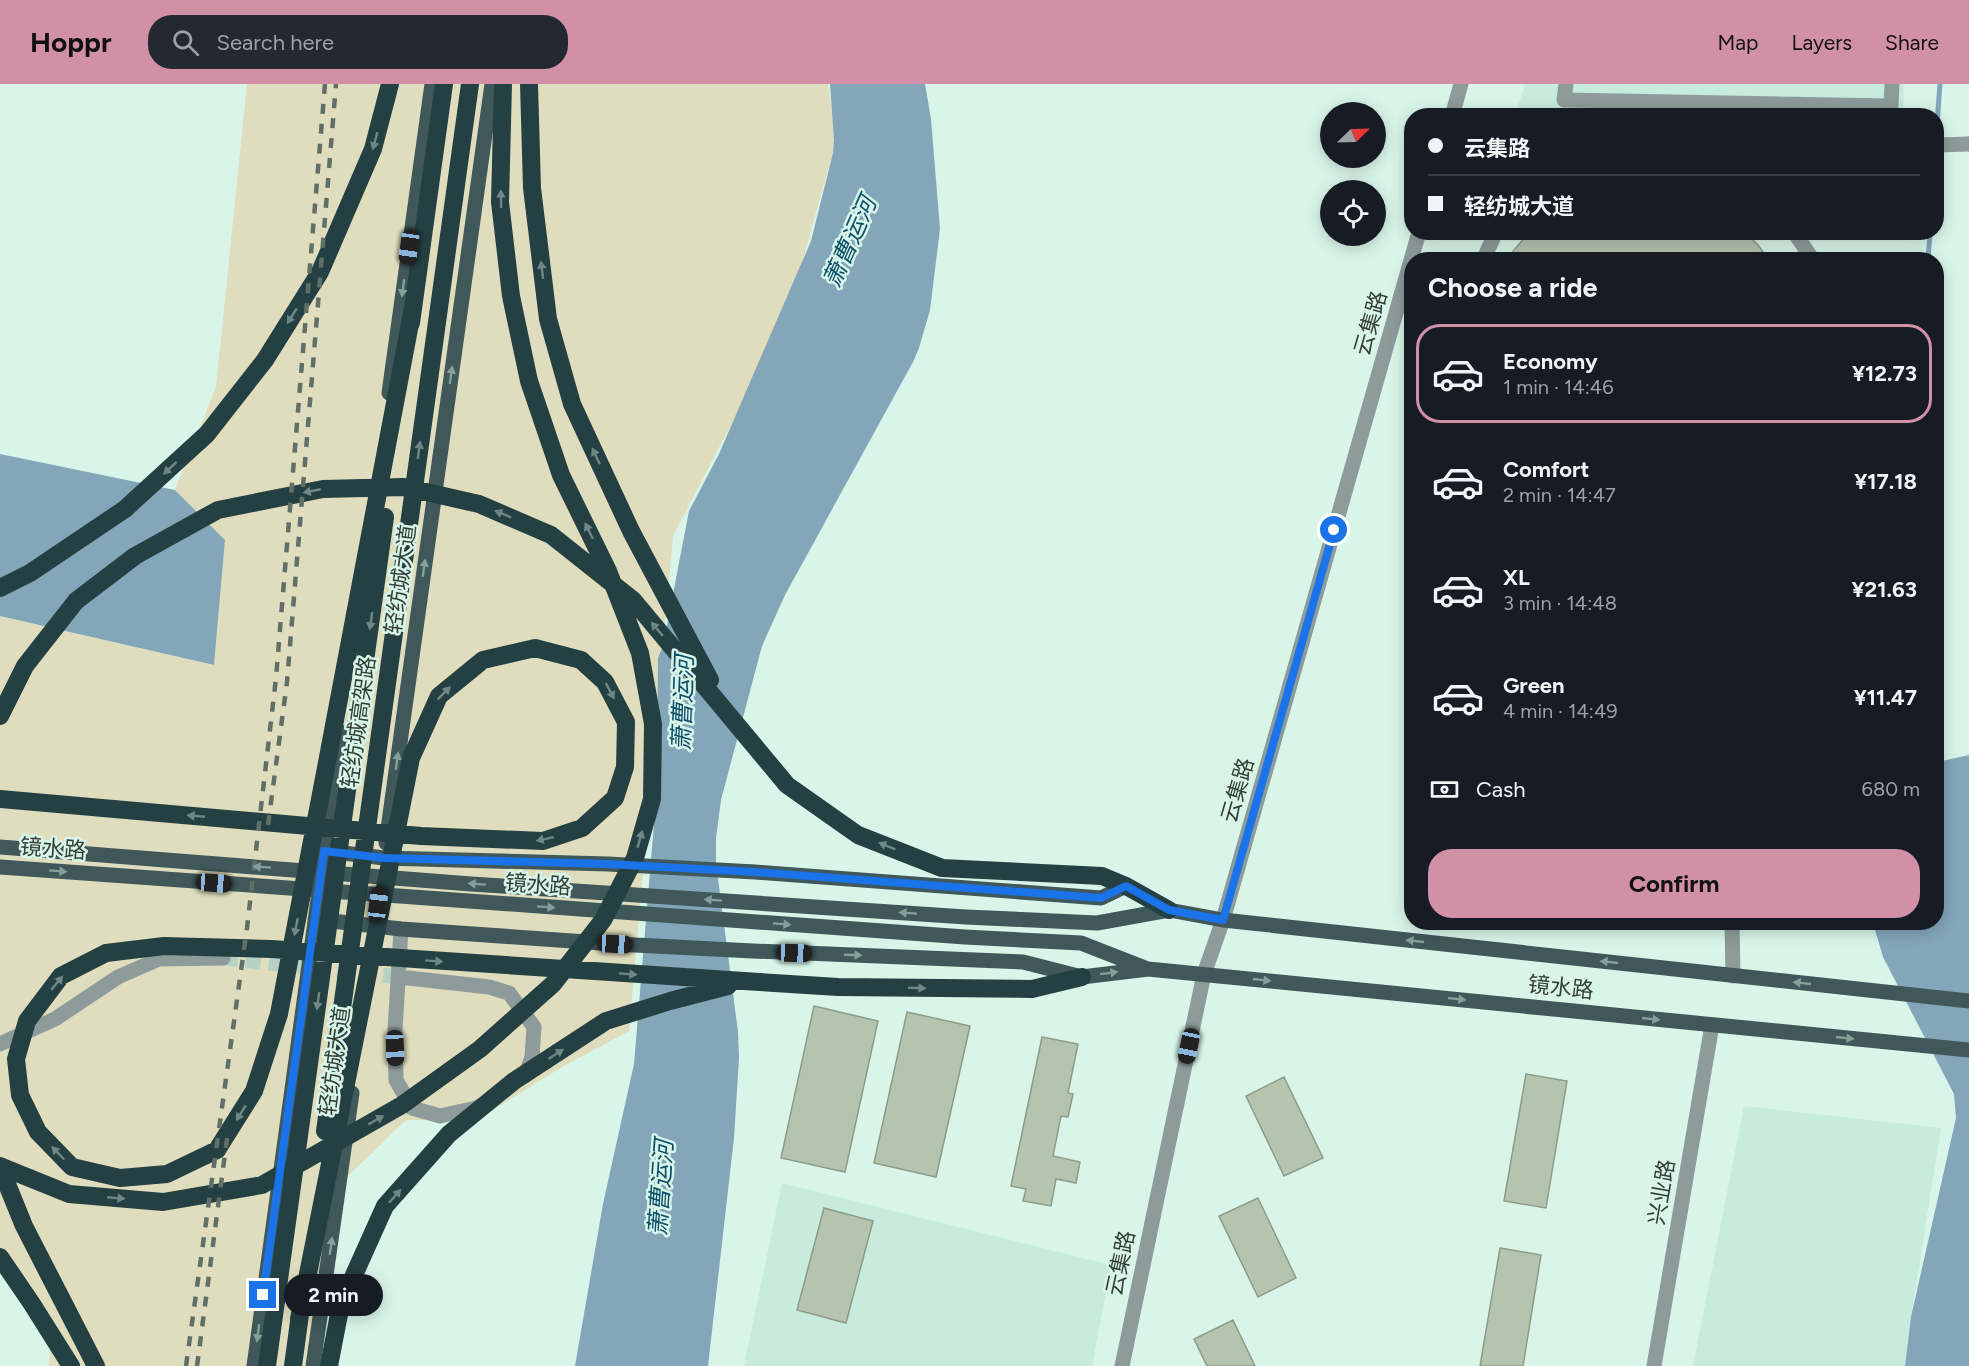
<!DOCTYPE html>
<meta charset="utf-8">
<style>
:root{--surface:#171b24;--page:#242831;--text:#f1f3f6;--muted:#9ea1a6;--line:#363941;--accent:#d290a6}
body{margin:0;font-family:Figtree,"Noto Sans SC",sans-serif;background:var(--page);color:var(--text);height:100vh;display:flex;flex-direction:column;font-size:22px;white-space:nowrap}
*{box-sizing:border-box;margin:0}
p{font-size:20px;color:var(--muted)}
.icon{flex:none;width:33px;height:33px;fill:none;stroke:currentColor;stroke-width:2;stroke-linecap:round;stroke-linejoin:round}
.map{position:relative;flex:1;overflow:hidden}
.side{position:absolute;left:1404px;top:168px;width:540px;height:678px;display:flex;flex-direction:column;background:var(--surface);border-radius:24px;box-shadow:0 3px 15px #0003}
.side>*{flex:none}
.top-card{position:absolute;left:1404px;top:24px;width:540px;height:132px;border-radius:24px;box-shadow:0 3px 15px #0003;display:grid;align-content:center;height:132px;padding:0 24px;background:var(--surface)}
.needle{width:39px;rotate:67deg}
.buttons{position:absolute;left:1320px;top:18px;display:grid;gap:12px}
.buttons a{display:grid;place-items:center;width:66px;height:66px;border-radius:50%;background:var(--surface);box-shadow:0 3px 15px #0003;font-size:30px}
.end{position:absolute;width:27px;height:27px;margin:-14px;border:8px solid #1a73e8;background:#fff;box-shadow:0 0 0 3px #fff}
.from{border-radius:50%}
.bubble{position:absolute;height:42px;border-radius:21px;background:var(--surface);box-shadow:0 3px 15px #0003;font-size:20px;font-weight:700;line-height:42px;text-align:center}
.car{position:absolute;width:18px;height:36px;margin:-18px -9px;border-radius:8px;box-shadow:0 0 4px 2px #0007;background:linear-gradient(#222 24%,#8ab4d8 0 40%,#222 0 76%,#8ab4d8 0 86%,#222 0)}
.top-card b{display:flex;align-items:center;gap:21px;height:57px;font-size:22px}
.top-card b+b{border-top:2px solid var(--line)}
.top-card i{width:15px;height:15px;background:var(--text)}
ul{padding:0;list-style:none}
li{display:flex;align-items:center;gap:18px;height:99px;margin:0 12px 9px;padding:0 12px;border:3px solid transparent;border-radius:24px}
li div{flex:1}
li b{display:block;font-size:22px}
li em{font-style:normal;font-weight:700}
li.current{border-color:var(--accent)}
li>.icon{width:54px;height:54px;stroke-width:1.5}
h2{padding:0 24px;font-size:27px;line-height:72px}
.pay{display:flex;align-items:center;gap:15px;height:66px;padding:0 24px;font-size:22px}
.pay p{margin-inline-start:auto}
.action{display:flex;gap:12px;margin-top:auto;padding:12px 24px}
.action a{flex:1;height:69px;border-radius:24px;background:var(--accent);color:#111;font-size:24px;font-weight:700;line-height:69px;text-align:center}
header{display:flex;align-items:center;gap:36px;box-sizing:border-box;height:84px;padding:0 30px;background:var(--accent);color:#111}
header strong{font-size:28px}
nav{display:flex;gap:33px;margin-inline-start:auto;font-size:21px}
.search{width:420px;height:54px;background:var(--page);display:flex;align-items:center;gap:15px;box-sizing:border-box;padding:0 21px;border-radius:24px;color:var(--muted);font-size:22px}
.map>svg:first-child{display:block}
.built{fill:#c7ebdc}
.green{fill:#dfddbe}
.water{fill:#83a6b9}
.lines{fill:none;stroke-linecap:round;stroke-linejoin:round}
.stream{stroke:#83a6b9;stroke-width:5}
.building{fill:#b5c4af;stroke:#8d9c87;stroke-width:1.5}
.minor-tunnel{stroke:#b8d1c6;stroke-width:15;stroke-dasharray:15 8;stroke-linecap:butt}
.minor{stroke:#8e9b9b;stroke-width:15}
.major{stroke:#405859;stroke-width:15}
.highway{stroke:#254042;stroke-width:18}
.rail{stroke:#607069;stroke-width:4.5;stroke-dasharray:10 10;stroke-linecap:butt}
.oneway{fill:#6d8885}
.oneway2{fill:#859f9a}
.route{stroke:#1a73e8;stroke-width:8}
.labels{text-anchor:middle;stroke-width:5;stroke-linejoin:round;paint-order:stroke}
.street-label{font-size:22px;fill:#343f3a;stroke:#d9f5e9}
.water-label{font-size:24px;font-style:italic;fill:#0c506c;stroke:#d9f5e9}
</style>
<header>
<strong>Hoppr</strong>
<div class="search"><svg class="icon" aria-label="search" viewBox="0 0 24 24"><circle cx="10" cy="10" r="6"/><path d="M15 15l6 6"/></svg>Search here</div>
<nav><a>Map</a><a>Layers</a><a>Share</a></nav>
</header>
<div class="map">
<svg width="1969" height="1282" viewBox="0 0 1969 1282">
<rect width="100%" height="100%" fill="#d9f5e9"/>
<path class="built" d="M1525 0H1904L1903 31 1515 32Z
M1744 1022 1941 1044 1911 1233 1905 1282H1693Z
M782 1099 1111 1181 1092 1282H744Z"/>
<path class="green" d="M247 0H828L836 58 786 235 673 452 629 947 562 983 477 1036H406L346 1094 315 1282H49L51 1245 0 1166V532L214 581 225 456 175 406 216 303Z"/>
<path class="water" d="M830 0H925L931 35 940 145 930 226 919 264 913 278 785 511 762 562 721 716 716 754V779L738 948 739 974 734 1054 708 1282H575L603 1120 634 980 657 704 658 574 663 562 689 427 719 370 811 157 833 69 834 56Z
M0 370 175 406 225 456 214 581 0 532Z
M1969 671V1282H1905L1911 1233 1956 1034 1954 1010 1883 873 1873 839 1936 838 1937 678Z"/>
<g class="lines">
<path class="stream" d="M1936 53 1940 0
M1928 176 1930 148"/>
</g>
<path class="building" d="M1529 148H1745L1758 161 1769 176H1506Z
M814 922 878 937 845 1088 781 1074Z
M907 928 970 942 936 1093 874 1079Z
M1042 953 1078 960 1068 1009 1073 1010 1068 1033 1061 1032 1053 1072 1080 1078 1076 1099 1056 1095 1051 1122 1023 1117 1026 1105 1011 1102Z
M1526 990 1567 997 1546 1124 1504 1117Z
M1284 993 1323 1074 1284 1092 1246 1012Z
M1258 1114 1296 1194 1258 1213 1219 1132Z
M824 1124 873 1137 846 1239 797 1226Z
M1500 1164 1541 1171 1523 1282H1480Z
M1233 1236 1255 1282H1207L1194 1255Z"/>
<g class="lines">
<path class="minor-tunnel" d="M223 874 408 894"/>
<path class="minor" d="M1566 0 1564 16 1891 22 1892 0
M1452 32 1461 0
M1936 61 1969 60
M1794 148 1813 176
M1483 176 1496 148
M1732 838 1733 892
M401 845 395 947 396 996 412 1024 440 1032 476 1024 482 1021
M408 894 489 903 509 909 534 943 532 973 525 992
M0 960 55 935 118 893 159 875 223 874
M1122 1282 1204 890 1223 836 1419 148
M1654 1282 1712 941"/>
<path class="major" d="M389 309 432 0
M386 759 492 0
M0 763 471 800 966 833 1097 839 1169 826 1223 836 1969 917
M327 767 384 774 608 780 755 788 1101 814 1126 802
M0 783 965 853 1081 859 1145 884
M315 835 401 845 615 860 753 867 1023 878 1082 893 1148 885 1969 966
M254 1282 341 648
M313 1282 352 1009"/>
<path class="highway" d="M529 0 532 104 548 235 572 320 631 447 710 596
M412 229 329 668 279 930 254 1007 217 1066 167 1090 120 1094 72 1083 38 1048 20 1011 16 975 27 937 61 892 106 869 164 862 271 865 415 875 744 897 838 903 1032 905 1082 893
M411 239 444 0
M0 504 30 489 125 425 207 350 265 276 320 188 373 65 390 0
M0 632 25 582 76 517 135 472 218 426 323 405 404 403 479 420 551 451 633 516 787 701 858 751 942 784 1102 792 1126 802 1169 826
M0 715 421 752 543 757 582 744 615 714 625 683 626 638 605 598 581 576 535 564 483 576 439 612 411 674 299 1235
M325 1047 470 0
M0 1082 69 1110 163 1118 262 1101 402 1021 480 965 553 900 603 836 635 774 652 715 653 640 640 569 608 487 561 391 529 297 511 212 500 118 503 0
M0 1083 24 1142 96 1282
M0 1173 32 1220 71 1282
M267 1282 385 433
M293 1282 301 1223
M329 1282 341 1220 385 1122 449 1050 514 997 606 937 670 917 728 902"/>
<path class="rail" d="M268 741 287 598 336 0
M186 1282 247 844 276 594 325 0
M197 1282 228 1047"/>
</g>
<defs><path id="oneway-solid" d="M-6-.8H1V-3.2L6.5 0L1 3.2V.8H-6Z" transform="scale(1.5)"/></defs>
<g class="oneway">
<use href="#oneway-solid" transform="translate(375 57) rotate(105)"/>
<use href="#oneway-solid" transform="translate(501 115) rotate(-91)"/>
<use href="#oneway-solid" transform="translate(542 186) rotate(-97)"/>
<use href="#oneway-solid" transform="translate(292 232) rotate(122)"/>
<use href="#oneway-solid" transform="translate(419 366) rotate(-82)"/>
<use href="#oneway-solid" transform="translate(596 372) rotate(-115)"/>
<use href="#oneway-solid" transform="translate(170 384) rotate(137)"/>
<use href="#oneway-solid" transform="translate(312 407) rotate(169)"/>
<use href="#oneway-solid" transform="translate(503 430) rotate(-157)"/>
<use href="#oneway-solid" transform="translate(589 447) rotate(-116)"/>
<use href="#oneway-solid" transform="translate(371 537) rotate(98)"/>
<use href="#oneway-solid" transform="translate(657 545) rotate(-130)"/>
<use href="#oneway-solid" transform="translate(610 607) rotate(62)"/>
<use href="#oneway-solid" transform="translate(444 609) rotate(-45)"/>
<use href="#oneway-solid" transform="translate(196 732) rotate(-175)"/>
<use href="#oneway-solid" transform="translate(545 755) rotate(168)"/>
<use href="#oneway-solid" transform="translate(640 755) rotate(-74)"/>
<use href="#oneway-solid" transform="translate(887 762) rotate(-158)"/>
<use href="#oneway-solid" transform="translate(296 843) rotate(101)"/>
<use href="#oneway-solid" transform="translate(434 877) rotate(4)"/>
<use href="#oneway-solid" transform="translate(628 890) rotate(4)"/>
<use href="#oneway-solid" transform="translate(57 899) rotate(-50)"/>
<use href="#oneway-solid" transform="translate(917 904) rotate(1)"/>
<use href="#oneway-solid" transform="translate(318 917) rotate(98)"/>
<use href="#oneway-solid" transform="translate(556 970) rotate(-33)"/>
<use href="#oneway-solid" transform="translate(241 1029) rotate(122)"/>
<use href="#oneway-solid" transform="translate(376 1036) rotate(-30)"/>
<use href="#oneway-solid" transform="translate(58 1069) rotate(-134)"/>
<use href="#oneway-solid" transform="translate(395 1112) rotate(-49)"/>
<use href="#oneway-solid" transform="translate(116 1114) rotate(5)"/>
</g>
<g class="oneway2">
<use href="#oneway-solid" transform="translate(403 204) rotate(98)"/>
<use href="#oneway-solid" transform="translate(451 291) rotate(-82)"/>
<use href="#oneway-solid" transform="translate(424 484) rotate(-82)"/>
<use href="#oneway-solid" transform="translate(397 677) rotate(-82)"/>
<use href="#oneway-solid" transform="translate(262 783) rotate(-176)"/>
<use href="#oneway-solid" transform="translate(58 787) rotate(4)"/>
<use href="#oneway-solid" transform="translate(477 800) rotate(-176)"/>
<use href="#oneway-solid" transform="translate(713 816) rotate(-176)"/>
<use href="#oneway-solid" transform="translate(546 823) rotate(4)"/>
<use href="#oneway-solid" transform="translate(908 829) rotate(-176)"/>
<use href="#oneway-solid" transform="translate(782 840) rotate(4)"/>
<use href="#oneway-solid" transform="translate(1415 857) rotate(-174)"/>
<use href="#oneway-solid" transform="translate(853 871) rotate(2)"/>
<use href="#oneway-solid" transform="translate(1609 878) rotate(-174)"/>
<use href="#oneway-solid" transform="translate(1109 889) rotate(-7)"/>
<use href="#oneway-solid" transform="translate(1262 896) rotate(6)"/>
<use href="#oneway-solid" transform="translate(1802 899) rotate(-174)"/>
<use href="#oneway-solid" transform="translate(1457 915) rotate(6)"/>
<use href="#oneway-solid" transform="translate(1651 935) rotate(6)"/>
<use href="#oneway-solid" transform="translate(1845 954) rotate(6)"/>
<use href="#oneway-solid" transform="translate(331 1162) rotate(-82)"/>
<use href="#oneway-solid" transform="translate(258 1249) rotate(98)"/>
</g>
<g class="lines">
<path class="route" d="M263 1211 324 767 384 774 608 780 755 788 1101 814 1126 802 1169 826 1223 836 1334 446"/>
</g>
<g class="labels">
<g class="street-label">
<text transform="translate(1370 239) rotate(-74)" y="8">云集路</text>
<text transform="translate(400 495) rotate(-82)" y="8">轻纺城大道</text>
<text transform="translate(358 638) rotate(-82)" y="8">轻纺城高架路</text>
<text transform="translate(1237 706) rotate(-74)" y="8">云集路</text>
<text transform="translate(53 764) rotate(4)" y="8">镜水路</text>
<text transform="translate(538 800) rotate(4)" y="8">镜水路</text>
<text transform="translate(1561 903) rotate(6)" y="8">镜水路</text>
<text transform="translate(334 977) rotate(-82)" y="8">轻纺城大道</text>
<text transform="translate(1661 1108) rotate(-80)" y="8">兴业路</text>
<text transform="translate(1120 1179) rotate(-78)" y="8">云集路</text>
</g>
<g class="water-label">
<text transform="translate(850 158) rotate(-66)" y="8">萧曹运河</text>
<text transform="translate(683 619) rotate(-88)" y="8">萧曹运河</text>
<text transform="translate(661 1104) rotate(-86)" y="8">萧曹运河</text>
</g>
</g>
</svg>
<div class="buttons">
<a><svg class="needle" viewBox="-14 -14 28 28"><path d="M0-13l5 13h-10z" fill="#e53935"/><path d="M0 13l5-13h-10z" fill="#9ea1a6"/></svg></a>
<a><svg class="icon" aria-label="locate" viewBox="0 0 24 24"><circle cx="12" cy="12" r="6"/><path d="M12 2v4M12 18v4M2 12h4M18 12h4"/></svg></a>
</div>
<i class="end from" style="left:1334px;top:446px"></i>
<i class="end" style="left:263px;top:1211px"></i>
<div class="bubble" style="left:284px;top:1190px;width:99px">2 min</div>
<i class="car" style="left:409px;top:163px;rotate:188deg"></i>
<i class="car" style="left:214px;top:799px;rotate:94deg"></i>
<i class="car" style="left:378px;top:820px;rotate:7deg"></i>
<i class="car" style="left:615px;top:860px;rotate:93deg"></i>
<i class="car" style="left:794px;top:869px;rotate:92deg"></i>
<i class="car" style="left:1189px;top:962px;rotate:192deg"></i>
<i class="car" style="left:395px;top:964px;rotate:178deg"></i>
<div class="top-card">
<b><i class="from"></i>云集路</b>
<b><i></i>轻纺城大道</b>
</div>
<section class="side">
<h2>Choose a ride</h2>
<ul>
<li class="current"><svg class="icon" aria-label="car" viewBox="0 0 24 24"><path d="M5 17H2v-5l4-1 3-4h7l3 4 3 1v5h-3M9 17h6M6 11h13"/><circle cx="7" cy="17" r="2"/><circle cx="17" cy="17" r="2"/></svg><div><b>Economy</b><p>1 min · 14:46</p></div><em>¥12.73</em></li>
<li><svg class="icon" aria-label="car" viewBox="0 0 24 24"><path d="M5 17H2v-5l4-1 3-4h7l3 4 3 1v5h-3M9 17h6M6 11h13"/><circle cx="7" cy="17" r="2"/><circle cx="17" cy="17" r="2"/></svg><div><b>Comfort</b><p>2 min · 14:47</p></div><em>¥17.18</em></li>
<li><svg class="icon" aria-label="car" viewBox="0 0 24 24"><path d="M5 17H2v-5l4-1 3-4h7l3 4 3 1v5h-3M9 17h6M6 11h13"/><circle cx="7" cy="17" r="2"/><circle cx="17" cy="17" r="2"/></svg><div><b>XL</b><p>3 min · 14:48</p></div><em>¥21.63</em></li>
<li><svg class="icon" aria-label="car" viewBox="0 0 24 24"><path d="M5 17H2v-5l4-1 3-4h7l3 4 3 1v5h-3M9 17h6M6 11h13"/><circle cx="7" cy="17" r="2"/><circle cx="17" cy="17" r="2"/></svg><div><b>Green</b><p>4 min · 14:49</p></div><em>¥11.47</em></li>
</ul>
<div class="pay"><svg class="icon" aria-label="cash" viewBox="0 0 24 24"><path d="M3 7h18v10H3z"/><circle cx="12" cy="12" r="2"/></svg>Cash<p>680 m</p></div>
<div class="action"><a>Confirm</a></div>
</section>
</div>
